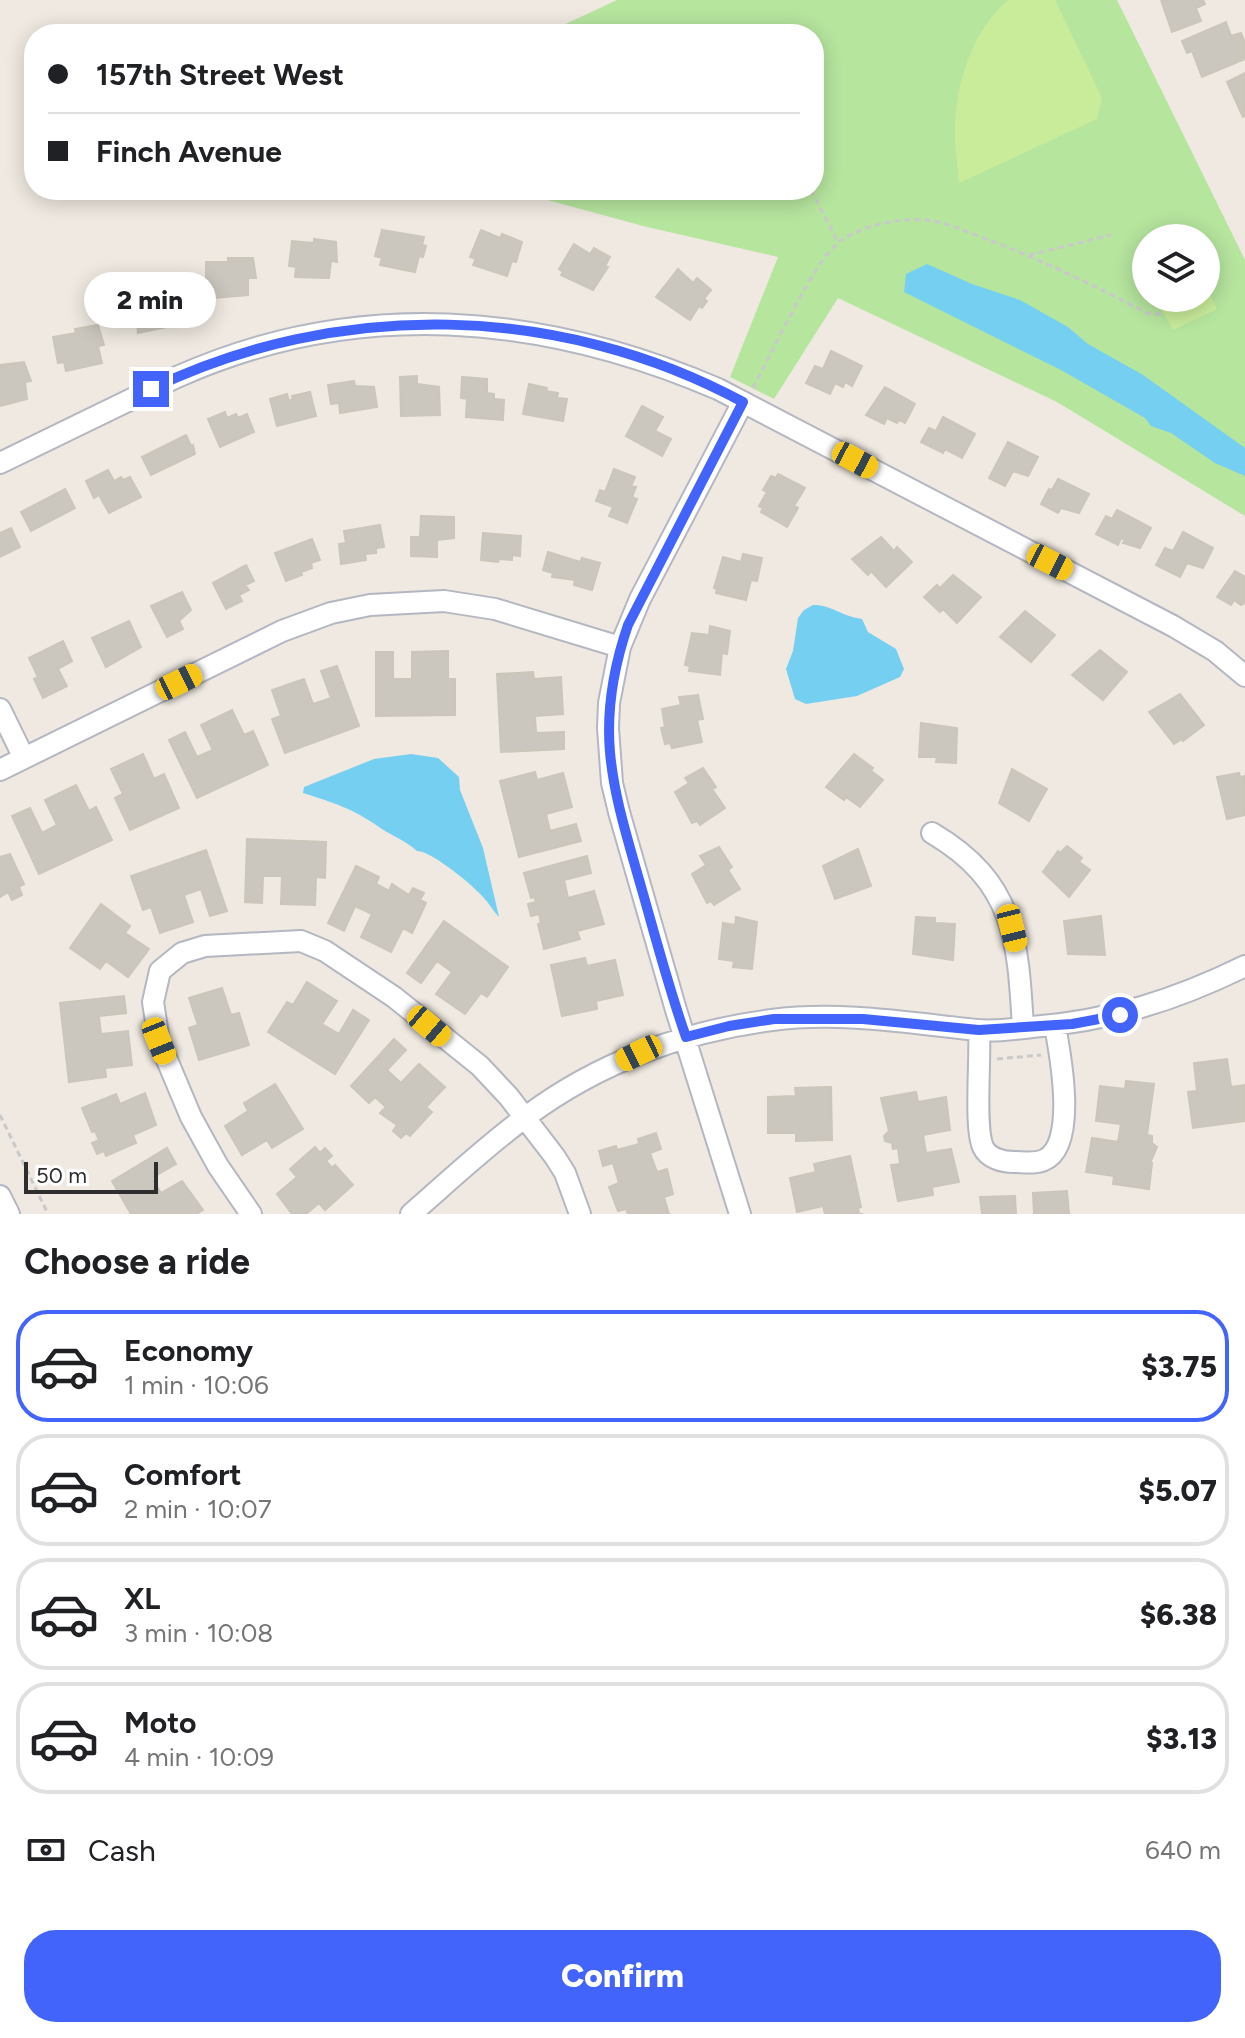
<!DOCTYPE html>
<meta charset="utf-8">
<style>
:root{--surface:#fff;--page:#f2f2f2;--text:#202124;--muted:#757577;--line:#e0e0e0;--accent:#4264fb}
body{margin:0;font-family:Figtree,sans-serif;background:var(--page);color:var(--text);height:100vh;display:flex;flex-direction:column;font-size:30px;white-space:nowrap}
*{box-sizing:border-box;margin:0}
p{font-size:26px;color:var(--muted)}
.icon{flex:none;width:44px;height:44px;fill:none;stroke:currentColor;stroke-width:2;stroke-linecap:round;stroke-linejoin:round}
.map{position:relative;height:1214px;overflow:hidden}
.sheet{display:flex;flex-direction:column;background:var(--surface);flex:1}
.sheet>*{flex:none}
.banner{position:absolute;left:24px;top:24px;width:800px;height:176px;border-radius:32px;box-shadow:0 4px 20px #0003;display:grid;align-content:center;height:176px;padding:0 24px;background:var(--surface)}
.controls{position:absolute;left:1132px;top:224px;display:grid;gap:16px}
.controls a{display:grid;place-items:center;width:88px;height:88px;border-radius:50%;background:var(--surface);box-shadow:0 4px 20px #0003;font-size:40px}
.scale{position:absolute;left:24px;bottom:20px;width:134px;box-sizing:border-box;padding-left:8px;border:4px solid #2e2e2e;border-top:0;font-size:22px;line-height:28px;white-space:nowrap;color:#2e2e2e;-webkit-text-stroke:6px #fff;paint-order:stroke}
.end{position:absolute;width:36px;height:36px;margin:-18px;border:10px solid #4264fb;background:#fff;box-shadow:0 0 0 4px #fff}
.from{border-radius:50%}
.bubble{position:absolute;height:56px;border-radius:28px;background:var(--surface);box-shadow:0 4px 20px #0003;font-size:26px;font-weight:800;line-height:56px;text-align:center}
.car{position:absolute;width:24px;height:48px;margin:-24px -12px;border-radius:10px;box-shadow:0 0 6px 2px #0007;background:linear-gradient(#f5c518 24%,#345 0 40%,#f5c518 0 76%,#345 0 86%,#f5c518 0)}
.banner b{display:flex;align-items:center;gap:28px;height:76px;font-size:30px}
.banner b+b{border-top:2px solid var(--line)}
.banner i{width:20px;height:20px;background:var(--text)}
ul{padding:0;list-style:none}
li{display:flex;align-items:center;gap:24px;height:112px;margin:0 16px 12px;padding:0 8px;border:4px solid var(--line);border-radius:32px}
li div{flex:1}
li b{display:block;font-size:30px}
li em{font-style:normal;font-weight:800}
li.active{border-color:var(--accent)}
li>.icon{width:72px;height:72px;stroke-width:1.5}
h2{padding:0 24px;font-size:36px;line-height:96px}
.pay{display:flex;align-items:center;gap:20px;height:88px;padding:0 24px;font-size:30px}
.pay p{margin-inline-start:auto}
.primary-button{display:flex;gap:16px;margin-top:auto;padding:16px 24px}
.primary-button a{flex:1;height:92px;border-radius:32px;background:var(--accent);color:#fff;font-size:32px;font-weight:800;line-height:92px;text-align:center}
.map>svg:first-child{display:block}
.green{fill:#b6e59e;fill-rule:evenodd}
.pitch{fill:#c9ec9a}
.water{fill:#75cff0}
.building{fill:#cbc7bf;stroke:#cbc5ba;stroke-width:2}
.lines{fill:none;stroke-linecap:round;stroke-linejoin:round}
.minor-casing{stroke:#b4b7c1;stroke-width:24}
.path{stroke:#c9c9c9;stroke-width:3;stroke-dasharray:6 4;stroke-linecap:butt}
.minor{stroke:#fff;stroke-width:20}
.route{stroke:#4264fb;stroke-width:10}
</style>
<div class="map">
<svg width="1245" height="1214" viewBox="0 0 1245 1214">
<rect width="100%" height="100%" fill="#efe9e1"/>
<path class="green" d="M617 0H1117L1245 260V516L1057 402 838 298 774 399 730 377 778 257 643 226 511 190H814V34H544ZM1146 238H1206V298H1146Z"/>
<path class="pitch" d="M1008 0H1055L1102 98 1097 119 959 183C958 165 954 146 955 128 956 82 973 30 1008 0Z
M1206 287 1217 309 1173 330 1156 298H1206Z"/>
<path class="water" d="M927 264 972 284 1020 300 1068 327 1088 344 1143 375 1245 448V476L1215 463 1171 433 1151 426 1145 418 1061 370 904 292 906 274Z
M813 605C833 605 840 616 862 619L868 632 896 649 904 669 900 677 857 696 806 704 795 699 786 669 793 651 798 618 804 610Z
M411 754 438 758 459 777 460 790 483 848 499 917C493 911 489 903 483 897 473 885 430 850 417 851 405 840 392 836 379 827 352 808 334 803 303 793L304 787 374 759Z"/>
<path class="building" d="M1161 0H1203L1205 4 1196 8 1201 21 1172 32Z
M1226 22 1231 36 1241 33 1245 43V59L1202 77 1192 51 1187 53 1182 41Z
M1245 73V116L1243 117 1227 82Z
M382 230 424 237 422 245 426 246 423 257 419 256 415 272 380 265 382 258 375 256Z
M481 230 500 238 502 234 522 242 516 262 512 261 507 276 473 265 476 259 470 257Z
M314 239 336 242 337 262 331 261 329 278 295 277 296 267 289 266 292 241 314 243Z
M574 244 590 254 594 248 610 257 605 266 608 267 593 290 561 275 563 272 559 269Z
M228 258H253L256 278H248V295L214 298V288L206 287V262H228Z
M678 269 693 283 697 278 711 290 704 299 707 301 702 308 699 306 690 320 656 297Z
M171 289 177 311 170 312 172 326 138 333 137 323 130 324 126 300 148 297 147 292Z
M98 325 104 345 98 346 102 363 66 371 64 362 58 363 53 337 76 333 75 329Z
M831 351 862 366 852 386 845 382 843 387 835 383 830 394 806 383 815 366 823 369Z
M24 362 31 381 25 382 27 399 0 406V365Z
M417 376V384L439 387 440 415 401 416 400 377Z
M462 377 487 379V393L494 394V399L504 400 503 420 466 417 467 399 461 398Z
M354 381 355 386 374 387 377 407 340 413 339 403 331 404 328 385Z
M529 384 547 388 546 391 558 393 557 398 567 399 563 421 523 414Z
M885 387 915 404 905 423 899 420 897 423 887 418 884 424 866 415Z
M310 392 316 416 277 426 270 399 287 394 289 401 293 399 292 396Z
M642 406 663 417 655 431 671 439 662 456 626 436Z
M225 412 227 418 236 414 238 418 247 414 254 432 220 447 208 419Z
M943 417 975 434 962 458 945 449 943 453 921 442 929 428 936 431Z
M186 435 191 446 193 445 195 454 151 475 142 457Z
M1008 442 1038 457 1028 476 1013 471 1005 486 989 478Z
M614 469 635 477 631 486 636 487 632 497 637 499 627 523 609 516 613 507 596 501 600 490 605 492Z
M108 470 114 481 121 477 123 480 130 477 141 497 109 513 99 495 94 498 86 481Z
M778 474 805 488 794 506 798 508 787 527 761 512 763 508 759 506 767 492 763 490 771 476 776 478Z
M1058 479 1089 494 1079 513 1061 508 1058 513 1041 504 1049 489 1052 490Z
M65 489 75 508 31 531 21 512Z
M1117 510 1151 528 1140 548 1123 543 1125 540 1121 538 1118 545 1096 534 1106 516 1112 519Z
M421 516 454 517V538L437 540V557L411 556V537H420Z
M380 525 384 547 376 548V553L365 554 366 560 341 564 339 544 346 543 344 531Z
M11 528 20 547 0 557V533Z
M1183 532 1213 548 1203 568 1187 563 1180 577 1156 565 1165 548 1173 551Z
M483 533 521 536 520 556 512 555V560L499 559 498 562 481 560Z
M881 537 894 551 897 547 912 562 886 587 871 571 868 575 852 559Z
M312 539 320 560 311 563 312 568 301 572 302 575 286 581 275 553Z
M548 552 580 562 582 558 600 563 592 590 574 585 575 580 552 577 553 573 543 570Z
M743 554 762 558 757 581 751 580 746 600 716 593 717 589 714 588 723 557 741 562Z
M246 565 254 581 245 585 249 590 239 595 242 601 226 609 213 583Z
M1235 571 1245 577V603L1241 605 1234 600 1231 605 1217 597Z
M953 575 981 597 957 623 943 609 940 612 924 597 937 585 940 588Z
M182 592 191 610 179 621 183 629 167 637 151 606Z
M1025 611 1055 635 1031 662 1000 637Z
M129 621 141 647 106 667 92 638Z
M710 626 730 631 727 654 722 653 720 675 689 671 690 666 685 665 692 633 709 635Z
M63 641 72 661 58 669 67 686 43 698 34 679 38 677 29 658Z
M1100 650 1127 672 1103 700 1072 675Z
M448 651V679H455V715L376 716V652H393V679H412V652Z
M337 666 359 726 285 753 272 719 281 716 272 690 304 679 313 704 331 698 321 671Z
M533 672 534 679 561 677 563 714 535 716 536 733 564 732V749L501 752 497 674Z
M1180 694 1204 725 1183 741 1182 739 1174 744 1149 712Z
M698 695 703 719 697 720 702 742 672 748 670 743 665 744 661 728 665 727 662 709 681 705 679 697Z
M232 710 244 735 253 731 268 765 197 798 169 740 185 732 197 757 213 750 201 725Z
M921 723 957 728 956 763 936 762 937 757H919Z
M143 754 154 779 164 774 179 808 130 830 115 798 123 794 111 769Z
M854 754 873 768 871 771 883 780 860 807 846 797 844 800 826 787Z
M703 768 716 787 712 789 725 808 700 825 697 821 692 823 675 792 689 783 685 778Z
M1012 769 1047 789 1029 821 999 803Z
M535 772 537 780 563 773 572 807 546 814 550 831 576 824 581 841 519 857 500 781Z
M1239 773 1240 777 1245 776V815L1227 819 1217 777Z
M76 785 89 811 96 807 112 840 39 874 12 816 30 808 42 833 57 825 45 800Z
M247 839 326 842 325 878 316 877 315 905 281 904 282 876H263L262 903 245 902Z
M1067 846 1082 858 1079 862 1090 870 1069 897 1043 872 1058 851 1060 853Z
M719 847 732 867 728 870 740 889 714 905 711 901 707 903 692 874 706 865 700 856Z
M858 849 871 886 835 899 823 866Z
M206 850 227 911 210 916 201 889 184 895 193 922 160 933 151 907 143 910 131 876Z
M10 854 24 884 19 887 22 895 12 900 8 892 0 897V857Z
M587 856 591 873 564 880 568 898 594 891 604 924 577 931 580 939 544 949 538 924 541 923 539 914 531 916 528 904 536 902 534 897 531 898 524 873Z
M356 866 379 877 376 884 389 891 392 884 409 895 413 888 424 893 420 900 426 903 412 933 403 928 391 952 361 937 372 914 355 906 344 931 328 923Z
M101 904 130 926 125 933 149 949 128 977 106 961 100 969 70 948Z
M1101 916 1105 955 1068 954 1064 921Z
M736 917 757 922 752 969 733 967 734 961 719 959 723 923 735 925Z
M916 917 935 918V923L955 924 953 960 913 954Z
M444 921 508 967 487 997 481 993 465 1014 436 994 452 972 437 961 421 983 407 973Z
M585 958 587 966 615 960 623 995 596 1001 597 1009 562 1016 551 965Z
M307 982 337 1001 322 1024 339 1034 353 1010 369 1020 335 1074 268 1032 287 1002 293 1005Z
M222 988 231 1015 239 1013 249 1045 199 1060 189 1028 198 1025 189 998Z
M124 996 126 1013 99 1016 101 1034 128 1031 132 1065 105 1068 106 1077 69 1082 60 1003Z
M394 1039 406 1050 387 1070 401 1083 419 1064 445 1087 426 1107 432 1112 410 1136 406 1133 401 1138 393 1131 397 1125 380 1113 386 1107 375 1097 369 1103 351 1086Z
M1227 1059 1231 1087 1245 1085V1121L1193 1128 1188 1092 1197 1091 1194 1063Z
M1126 1081 1154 1084 1147 1135 1152 1136V1143L1157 1147 1150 1163H1152L1149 1189 1113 1184 1114 1176 1086 1172 1092 1138 1118 1142 1121 1124 1096 1121 1100 1086 1125 1089Z
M275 1084 303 1129 272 1148 267 1140 242 1155 225 1126 248 1111 244 1103Z
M831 1087 832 1140 796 1141V1133H768V1097L796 1096 795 1088Z
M916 1092 918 1102 946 1097 950 1130 923 1135 926 1153 951 1149 959 1182 932 1187 933 1195 898 1201 891 1165 900 1164 898 1148 893 1149 892 1143 885 1141 884 1136 889 1131 881 1098Z
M145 1093 156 1125 133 1135 136 1143 106 1156 104 1151 97 1154 92 1143 99 1140 95 1131 92 1132 82 1108 116 1094 120 1104Z
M656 1133 661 1149 650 1153 657 1172 667 1169 673 1194 664 1197 669 1214H628L626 1209 618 1211 609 1187 619 1183 613 1163 603 1166 599 1151 616 1146 617 1150 639 1144 638 1139Z
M315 1147 320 1153 325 1148 332 1156 326 1161 332 1168 335 1165 353 1185 325 1210 319 1203 306 1214H292L277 1194 297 1177 290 1169Z
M167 1148 176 1164 152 1178 161 1193 182 1181 203 1210 196 1214H131L112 1181Z
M850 1156 861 1207 858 1208 859 1214H863H825L823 1206 797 1212 790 1178 816 1172 814 1164Z
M1067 1191 1069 1214H1034L1033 1193Z
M1015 1196 1016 1214H982L980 1197Z"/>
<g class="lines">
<g class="minor-casing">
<path id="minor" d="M0 463 177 377C356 297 541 313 718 389L1173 626 1215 651 1245 676
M0 709 24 758
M0 770 282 631 331 613 370 605 444 601 495 609 620 647
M932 833C1015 882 1018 940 1023 1028
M979 1030C981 1056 974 1127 983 1147 988 1158 1002 1162 1014 1162 1023 1162 1036 1164 1044 1160 1078 1146 1060 1053 1055 1026
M0 1196 9 1214
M251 1214 218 1166 191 1117 159 1041 153 1002 160 971 182 953 205 946 301 941 325 951 394 997 480 1066 509 1097 555 1157 565 1173 580 1214
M411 1214C449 1181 486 1146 527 1116 598 1063 684 1031 772 1020 840 1011 910 1023 977 1030 995 1032 1014 1029 1032 1027 1109 1021 1176 1000 1245 966
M740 1214 676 1010 619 812 612 783 608 728 609 703 620 647 640 599 743 402"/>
</g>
<path class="path" d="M811 190 838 242
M1029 255 1111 235
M753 388C770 357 814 260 839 242 863 224 908 215 938 222 955 226 972 234 989 240 1044 261 1097 287 1149 314H1165
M997 1059 1041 1055
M0 1115 48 1214"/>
<use href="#minor" class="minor"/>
</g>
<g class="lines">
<path class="route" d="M151 389C338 299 560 303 743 402L628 625C592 730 613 788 642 890 656 939 669 989 686 1037L729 1026 774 1019H863L979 1030 1072 1024 1120 1015"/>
</g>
</svg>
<div class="controls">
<a><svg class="icon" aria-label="layers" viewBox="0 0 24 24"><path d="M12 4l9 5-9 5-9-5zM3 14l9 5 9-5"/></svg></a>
</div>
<div class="scale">50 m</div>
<i class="end from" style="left:1120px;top:1015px"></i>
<i class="end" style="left:151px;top:389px"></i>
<div class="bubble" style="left:84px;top:272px;width:132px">2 min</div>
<i class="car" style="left:855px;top:460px;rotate:118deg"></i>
<i class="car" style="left:1050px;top:562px;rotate:117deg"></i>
<i class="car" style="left:179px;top:682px;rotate:64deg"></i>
<i class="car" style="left:1012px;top:928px;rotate:166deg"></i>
<i class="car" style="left:429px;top:1026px;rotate:130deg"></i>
<i class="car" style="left:159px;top:1041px;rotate:158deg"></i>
<i class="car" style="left:639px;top:1053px;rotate:244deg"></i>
<div class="banner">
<b><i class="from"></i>157th Street West</b>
<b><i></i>Finch Avenue</b>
</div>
</div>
<section class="sheet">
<h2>Choose a ride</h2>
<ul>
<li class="active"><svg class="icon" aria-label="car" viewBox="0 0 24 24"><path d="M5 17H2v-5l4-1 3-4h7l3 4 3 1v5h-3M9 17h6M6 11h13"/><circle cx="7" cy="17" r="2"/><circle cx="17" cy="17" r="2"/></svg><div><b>Economy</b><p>1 min · 10:06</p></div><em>$3.75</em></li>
<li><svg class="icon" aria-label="car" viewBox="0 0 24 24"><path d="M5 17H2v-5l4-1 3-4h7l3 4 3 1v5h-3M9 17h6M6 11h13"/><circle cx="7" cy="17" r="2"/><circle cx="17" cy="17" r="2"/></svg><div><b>Comfort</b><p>2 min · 10:07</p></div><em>$5.07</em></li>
<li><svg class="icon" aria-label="car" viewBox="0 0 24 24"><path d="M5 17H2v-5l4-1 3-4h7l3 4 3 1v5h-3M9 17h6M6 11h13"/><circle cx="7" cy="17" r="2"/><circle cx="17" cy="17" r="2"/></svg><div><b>XL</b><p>3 min · 10:08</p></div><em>$6.38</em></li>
<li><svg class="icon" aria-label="car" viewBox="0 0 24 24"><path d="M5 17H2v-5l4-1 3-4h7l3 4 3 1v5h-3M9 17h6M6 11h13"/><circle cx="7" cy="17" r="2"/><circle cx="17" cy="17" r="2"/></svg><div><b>Moto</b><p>4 min · 10:09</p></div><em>$3.13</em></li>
</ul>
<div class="pay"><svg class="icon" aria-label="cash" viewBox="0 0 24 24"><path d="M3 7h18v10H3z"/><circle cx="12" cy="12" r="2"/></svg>Cash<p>640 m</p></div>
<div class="primary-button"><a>Confirm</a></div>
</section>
